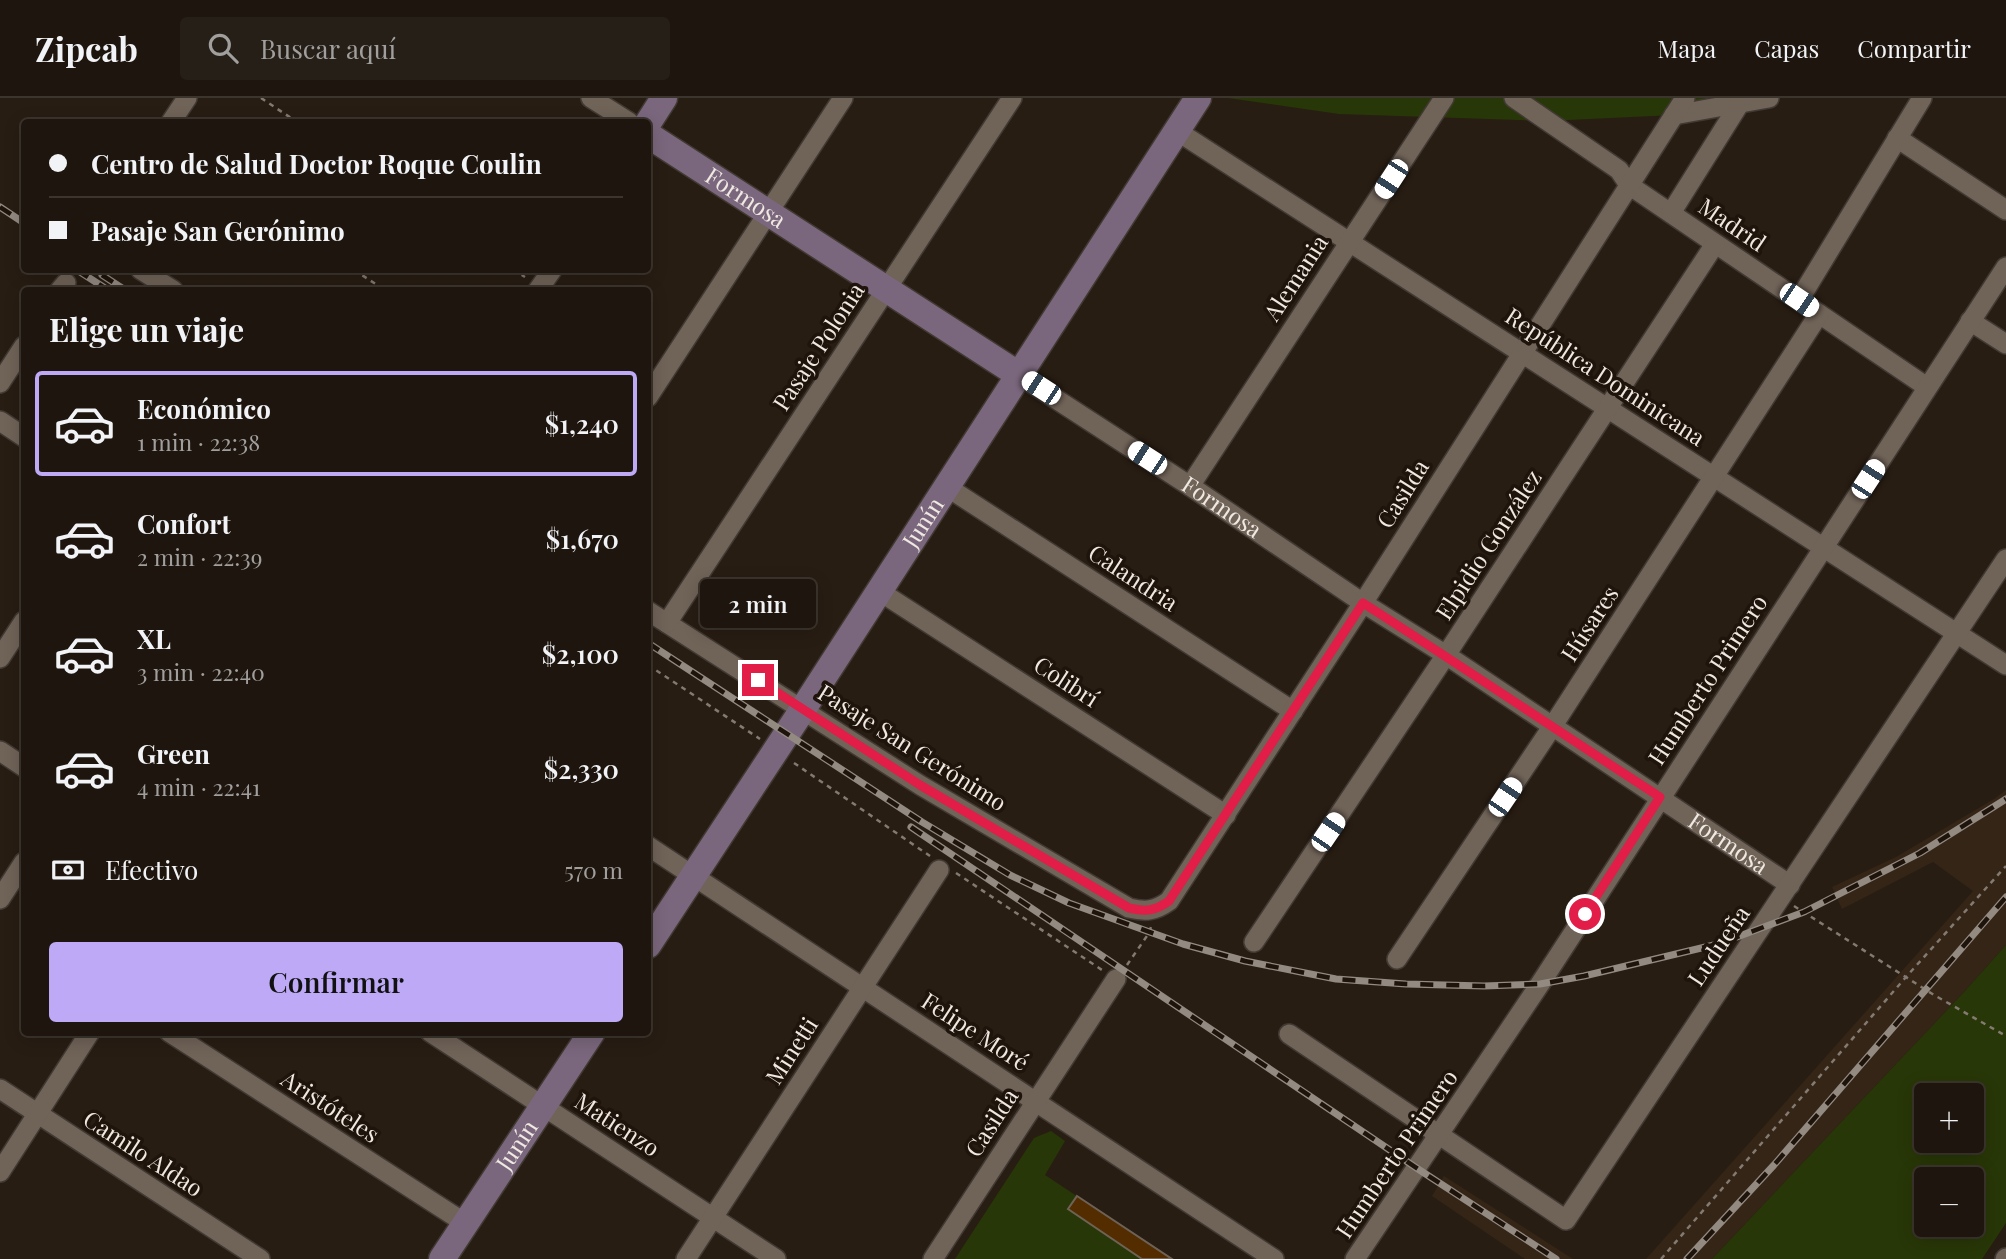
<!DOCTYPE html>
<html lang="es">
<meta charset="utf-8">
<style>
:root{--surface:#1e160e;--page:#261f17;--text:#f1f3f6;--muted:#a19f9e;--line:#3c352e;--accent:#bda9f5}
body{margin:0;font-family:"Playfair Display",serif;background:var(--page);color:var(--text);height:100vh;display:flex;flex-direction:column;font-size:26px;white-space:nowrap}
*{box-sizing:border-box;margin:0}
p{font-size:23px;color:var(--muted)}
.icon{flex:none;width:38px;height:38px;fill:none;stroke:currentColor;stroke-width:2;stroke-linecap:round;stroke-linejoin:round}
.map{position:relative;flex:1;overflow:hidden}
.sheet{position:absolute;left:21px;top:189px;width:630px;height:749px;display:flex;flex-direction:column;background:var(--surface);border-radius:7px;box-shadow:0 4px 18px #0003,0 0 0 2px var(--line)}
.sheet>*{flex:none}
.guide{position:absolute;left:21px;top:21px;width:630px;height:154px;border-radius:7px;box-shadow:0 4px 18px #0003,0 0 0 2px var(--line);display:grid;align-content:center;height:154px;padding:0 28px;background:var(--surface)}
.controls{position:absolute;left:1914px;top:985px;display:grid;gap:14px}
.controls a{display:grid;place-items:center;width:70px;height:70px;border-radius:7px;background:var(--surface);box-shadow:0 4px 18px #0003,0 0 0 2px var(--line);font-size:35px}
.end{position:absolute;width:32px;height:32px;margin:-16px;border:9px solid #e11d48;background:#fff;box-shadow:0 0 0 4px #fff}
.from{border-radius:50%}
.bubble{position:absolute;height:49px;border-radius:7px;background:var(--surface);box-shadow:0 4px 18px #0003,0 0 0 2px var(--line);font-size:23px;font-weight:600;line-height:49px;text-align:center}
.car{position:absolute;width:21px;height:42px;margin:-21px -10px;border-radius:9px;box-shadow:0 0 5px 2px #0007;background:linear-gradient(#fff 24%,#345 0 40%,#fff 0 76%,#345 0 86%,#fff 0)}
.guide b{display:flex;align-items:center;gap:24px;height:66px;font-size:26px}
.guide b+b{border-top:2px solid var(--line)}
.guide i{width:18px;height:18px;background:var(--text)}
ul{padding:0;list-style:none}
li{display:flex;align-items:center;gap:21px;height:105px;margin:0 14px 10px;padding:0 14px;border:4px solid transparent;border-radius:7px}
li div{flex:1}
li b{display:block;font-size:26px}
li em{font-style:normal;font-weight:600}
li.on{border-color:var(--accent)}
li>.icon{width:63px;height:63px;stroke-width:1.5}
h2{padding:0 28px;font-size:32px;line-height:84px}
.pay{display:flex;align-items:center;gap:18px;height:77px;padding:0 28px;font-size:26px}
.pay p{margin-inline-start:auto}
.primary-button{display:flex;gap:14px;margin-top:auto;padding:14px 28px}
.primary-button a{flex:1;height:80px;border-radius:7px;background:var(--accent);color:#111;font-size:28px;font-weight:600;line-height:80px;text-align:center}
header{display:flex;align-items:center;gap:42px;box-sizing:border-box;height:98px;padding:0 35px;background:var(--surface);border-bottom:2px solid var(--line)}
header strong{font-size:33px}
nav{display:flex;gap:38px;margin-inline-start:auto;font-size:24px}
.search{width:490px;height:63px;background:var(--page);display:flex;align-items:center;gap:18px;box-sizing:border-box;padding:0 24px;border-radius:7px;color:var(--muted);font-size:26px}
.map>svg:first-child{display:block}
.built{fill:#342517}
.green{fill:#283707;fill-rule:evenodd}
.building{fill:#532c00;stroke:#6e6256;stroke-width:2}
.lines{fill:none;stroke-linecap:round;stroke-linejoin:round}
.minor-casing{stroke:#413933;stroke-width:22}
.secondary-casing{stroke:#413933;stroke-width:29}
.path{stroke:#837a71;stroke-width:2.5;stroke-dasharray:5 5;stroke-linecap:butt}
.minor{stroke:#706358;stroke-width:19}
.secondary{stroke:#7b677d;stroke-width:26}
.rail-casing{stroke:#938a82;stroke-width:7}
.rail{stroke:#1e140b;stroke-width:4.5;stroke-dasharray:13;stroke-linecap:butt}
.route{stroke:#e11d48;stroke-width:9}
.labels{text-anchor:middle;stroke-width:7;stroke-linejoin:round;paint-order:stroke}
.street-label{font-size:23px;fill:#f0e9e2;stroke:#1e140b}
</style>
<header>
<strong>Zipcab</strong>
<div class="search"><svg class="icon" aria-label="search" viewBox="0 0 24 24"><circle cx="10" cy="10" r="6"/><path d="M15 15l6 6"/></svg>Buscar aquí</div>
<nav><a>Mapa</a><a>Capas</a><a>Compartir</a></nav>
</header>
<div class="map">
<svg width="2006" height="1161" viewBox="0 0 2006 1161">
<rect width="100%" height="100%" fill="#281d13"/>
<path class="built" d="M2006 692V847L1965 893 1712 1161H1646L1973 793 1933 764 1842 811 1832 789 1896 759 1994 701Z
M1444 1078 1573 1161H1525L1432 1098Z"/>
<path class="green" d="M1228 0H1769L1674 17 1547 23 1339 16Z
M2006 847V1125L1982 1161H1712L1965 893ZM1927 998H1972V1043H1927ZM1927 1082H1972V1127H1927Z
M1051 1033 1065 1043 1045 1077 1172 1161H955L1034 1040Z"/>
<path class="building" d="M1077 1098 1172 1161H1142L1068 1111Z"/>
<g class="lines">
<g class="minor-casing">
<g id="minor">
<path d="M591 0 629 24"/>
<path d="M1514 0 1619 72 1629 87 1927 289"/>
<path d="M1674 17 1769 0"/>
<path d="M171 24 187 0"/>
<path d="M1177 33 2006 567"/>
<path d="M1897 40 2006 112"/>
<path d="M1671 115 1740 5"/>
<path d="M141 172 173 192"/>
<path d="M60 192 66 185"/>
<path d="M538 192 552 172"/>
<path d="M1799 202 1922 0"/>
<path d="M1970 223 2006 246"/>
<path id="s1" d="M1019 277 1190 388 1363 505 1446 557 1790 787"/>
<path d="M0 285 24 248"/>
<path d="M648 299 843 0"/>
<path d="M0 323 24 339"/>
<path d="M1190 388 1444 0"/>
<path d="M947 389 1293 613"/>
<path d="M879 493 1226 717"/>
<path d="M648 513 920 687 1129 810C1146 814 1155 813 1169 803L1363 505 1685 0"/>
<path d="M667 525 1012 0"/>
<path d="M0 560 24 523"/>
<path d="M0 653 24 669"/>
<path d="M648 748 1274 1161"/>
<path d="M0 801 24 764"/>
<path d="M1254 844 1446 557 1715 146"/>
<path d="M1397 861 1552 629 1819 216"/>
<path d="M169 934 465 1125"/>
<path d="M430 934 776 1161"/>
<path d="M1289 936 1566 1122 2006 461"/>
<path d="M0 991 260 1161"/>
<path d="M0 1074 90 934"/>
<path d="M686 1161 939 772"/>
<path d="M933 1161 1116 881"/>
<path d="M1355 1161 1540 886 2006 169"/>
<path d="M2005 1161 2006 1160"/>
</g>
</g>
<g class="secondary-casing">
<g id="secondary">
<path d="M648 25 664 0"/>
<path id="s2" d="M648 37 1019 277"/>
<path id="s3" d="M648 847 803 611 1198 0"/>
<path id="s4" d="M442 1161 592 934"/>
</g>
</g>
<path class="path" d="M261 0 297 24
M354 172 385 192
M513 172 525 179
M648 567 760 641
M794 665 930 758
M956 775 1102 872
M1794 808 1934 897 2006 938
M1127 867 1149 835 1151 829
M1661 1161 1906 879 2006 768"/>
<use href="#minor" class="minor"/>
<use href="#secondary" class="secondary"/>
<g class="rail-casing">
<path id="rail" d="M0 109 24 125
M77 172 108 192
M102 177 125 192
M648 545 922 724 1010 777 1069 805 1183 846 1245 863 1336 881 1406 886 1484 888 1540 886 1584 878 1718 846 1804 814 1857 787 1920 755 2006 701
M911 729 1418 1071 1556 1161
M1687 1161 1774 1067 2006 799"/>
</g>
<use href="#rail" class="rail"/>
</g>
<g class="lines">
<path class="route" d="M758 582 920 687 1129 810C1146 814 1155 813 1169 803L1363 505C1463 569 1561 635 1660 699L1585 816"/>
</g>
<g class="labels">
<g class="street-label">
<text dy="8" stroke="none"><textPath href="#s2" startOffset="116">Formosa</textPath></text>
<text transform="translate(1732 127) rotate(34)" y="8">Madrid</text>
<text transform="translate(1296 180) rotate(-57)" y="8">Alemania</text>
<text transform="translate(819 249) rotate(-57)" y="8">Pasaje Polonia</text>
<text transform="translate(1605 279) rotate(33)" y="8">República Dominicana</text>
<text transform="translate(1403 396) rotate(-58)" y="8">Casilda</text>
<text dy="8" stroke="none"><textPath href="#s1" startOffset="242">Formosa</textPath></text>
<text dy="8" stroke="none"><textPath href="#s3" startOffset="504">Junín</textPath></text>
<text transform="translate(1489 447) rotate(-57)" y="8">Elpidio González</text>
<text transform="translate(1133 480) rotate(33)" y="8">Calandria</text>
<text transform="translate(1590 526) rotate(-57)" y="8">Húsares</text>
<text transform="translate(1708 582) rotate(-57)" y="8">Humberto Primero</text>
<text transform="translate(1066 584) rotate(33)" y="8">Colibrí</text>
<text transform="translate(912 650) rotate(32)" y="8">Pasaje San Gerónimo</text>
<text dy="8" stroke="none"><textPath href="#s1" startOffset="850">Formosa</textPath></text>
<text transform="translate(1719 848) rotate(-56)" y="8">Ludueña</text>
<text transform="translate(975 934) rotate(33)" y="8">Felipe Moré</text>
<text transform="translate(792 953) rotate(-57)" y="8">Minetti</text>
<text transform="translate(330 1009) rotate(33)" y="8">Aristóteles</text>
<text transform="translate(992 1025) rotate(-57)" y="8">Casilda</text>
<text transform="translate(617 1027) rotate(33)" y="8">Matienzo</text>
<text dy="8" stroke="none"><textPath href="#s4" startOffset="136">Junín</textPath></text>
<text transform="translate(143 1056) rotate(33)" y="8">Camilo Aldao</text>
<text transform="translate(1397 1056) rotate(-56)" y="8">Humberto Primero</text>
</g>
</g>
</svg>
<div class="controls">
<a>+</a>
<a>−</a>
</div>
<i class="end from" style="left:1585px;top:816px"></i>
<i class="end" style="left:758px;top:582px"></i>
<div class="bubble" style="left:700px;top:481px;width:116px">2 min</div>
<i class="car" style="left:1391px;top:81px;rotate:213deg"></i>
<i class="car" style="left:1799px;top:202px;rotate:124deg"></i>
<i class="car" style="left:1041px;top:290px;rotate:303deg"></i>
<i class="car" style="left:1147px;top:360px;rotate:303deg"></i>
<i class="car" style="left:1868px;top:381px;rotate:33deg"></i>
<i class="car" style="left:1505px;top:699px;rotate:34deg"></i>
<i class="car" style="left:1328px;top:734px;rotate:34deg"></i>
<div class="guide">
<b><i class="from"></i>Centro de Salud Doctor Roque Coulin</b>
<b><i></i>Pasaje San Gerónimo</b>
</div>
<section class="sheet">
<h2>Elige un viaje</h2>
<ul>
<li class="on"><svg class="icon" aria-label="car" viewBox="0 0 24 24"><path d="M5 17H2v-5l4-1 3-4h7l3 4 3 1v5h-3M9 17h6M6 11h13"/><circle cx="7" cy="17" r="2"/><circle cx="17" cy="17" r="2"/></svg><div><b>Económico</b><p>1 min · 22:38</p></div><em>$1,240</em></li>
<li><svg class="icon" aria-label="car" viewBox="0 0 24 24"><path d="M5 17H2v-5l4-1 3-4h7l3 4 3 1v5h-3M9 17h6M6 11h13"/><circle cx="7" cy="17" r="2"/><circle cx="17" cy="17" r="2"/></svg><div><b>Confort</b><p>2 min · 22:39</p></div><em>$1,670</em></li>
<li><svg class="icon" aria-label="car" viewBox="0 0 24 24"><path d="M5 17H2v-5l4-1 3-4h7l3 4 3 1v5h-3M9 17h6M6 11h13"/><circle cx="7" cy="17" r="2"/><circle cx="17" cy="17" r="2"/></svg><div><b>XL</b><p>3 min · 22:40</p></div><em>$2,100</em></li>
<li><svg class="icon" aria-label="car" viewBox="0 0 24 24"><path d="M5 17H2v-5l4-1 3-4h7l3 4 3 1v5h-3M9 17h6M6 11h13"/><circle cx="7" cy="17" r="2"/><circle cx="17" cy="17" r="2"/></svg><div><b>Green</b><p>4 min · 22:41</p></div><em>$2,330</em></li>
</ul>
<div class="pay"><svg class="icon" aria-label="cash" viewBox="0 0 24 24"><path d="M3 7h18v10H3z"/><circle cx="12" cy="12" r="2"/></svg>Efectivo<p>570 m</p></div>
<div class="primary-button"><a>Confirmar</a></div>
</section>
</div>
